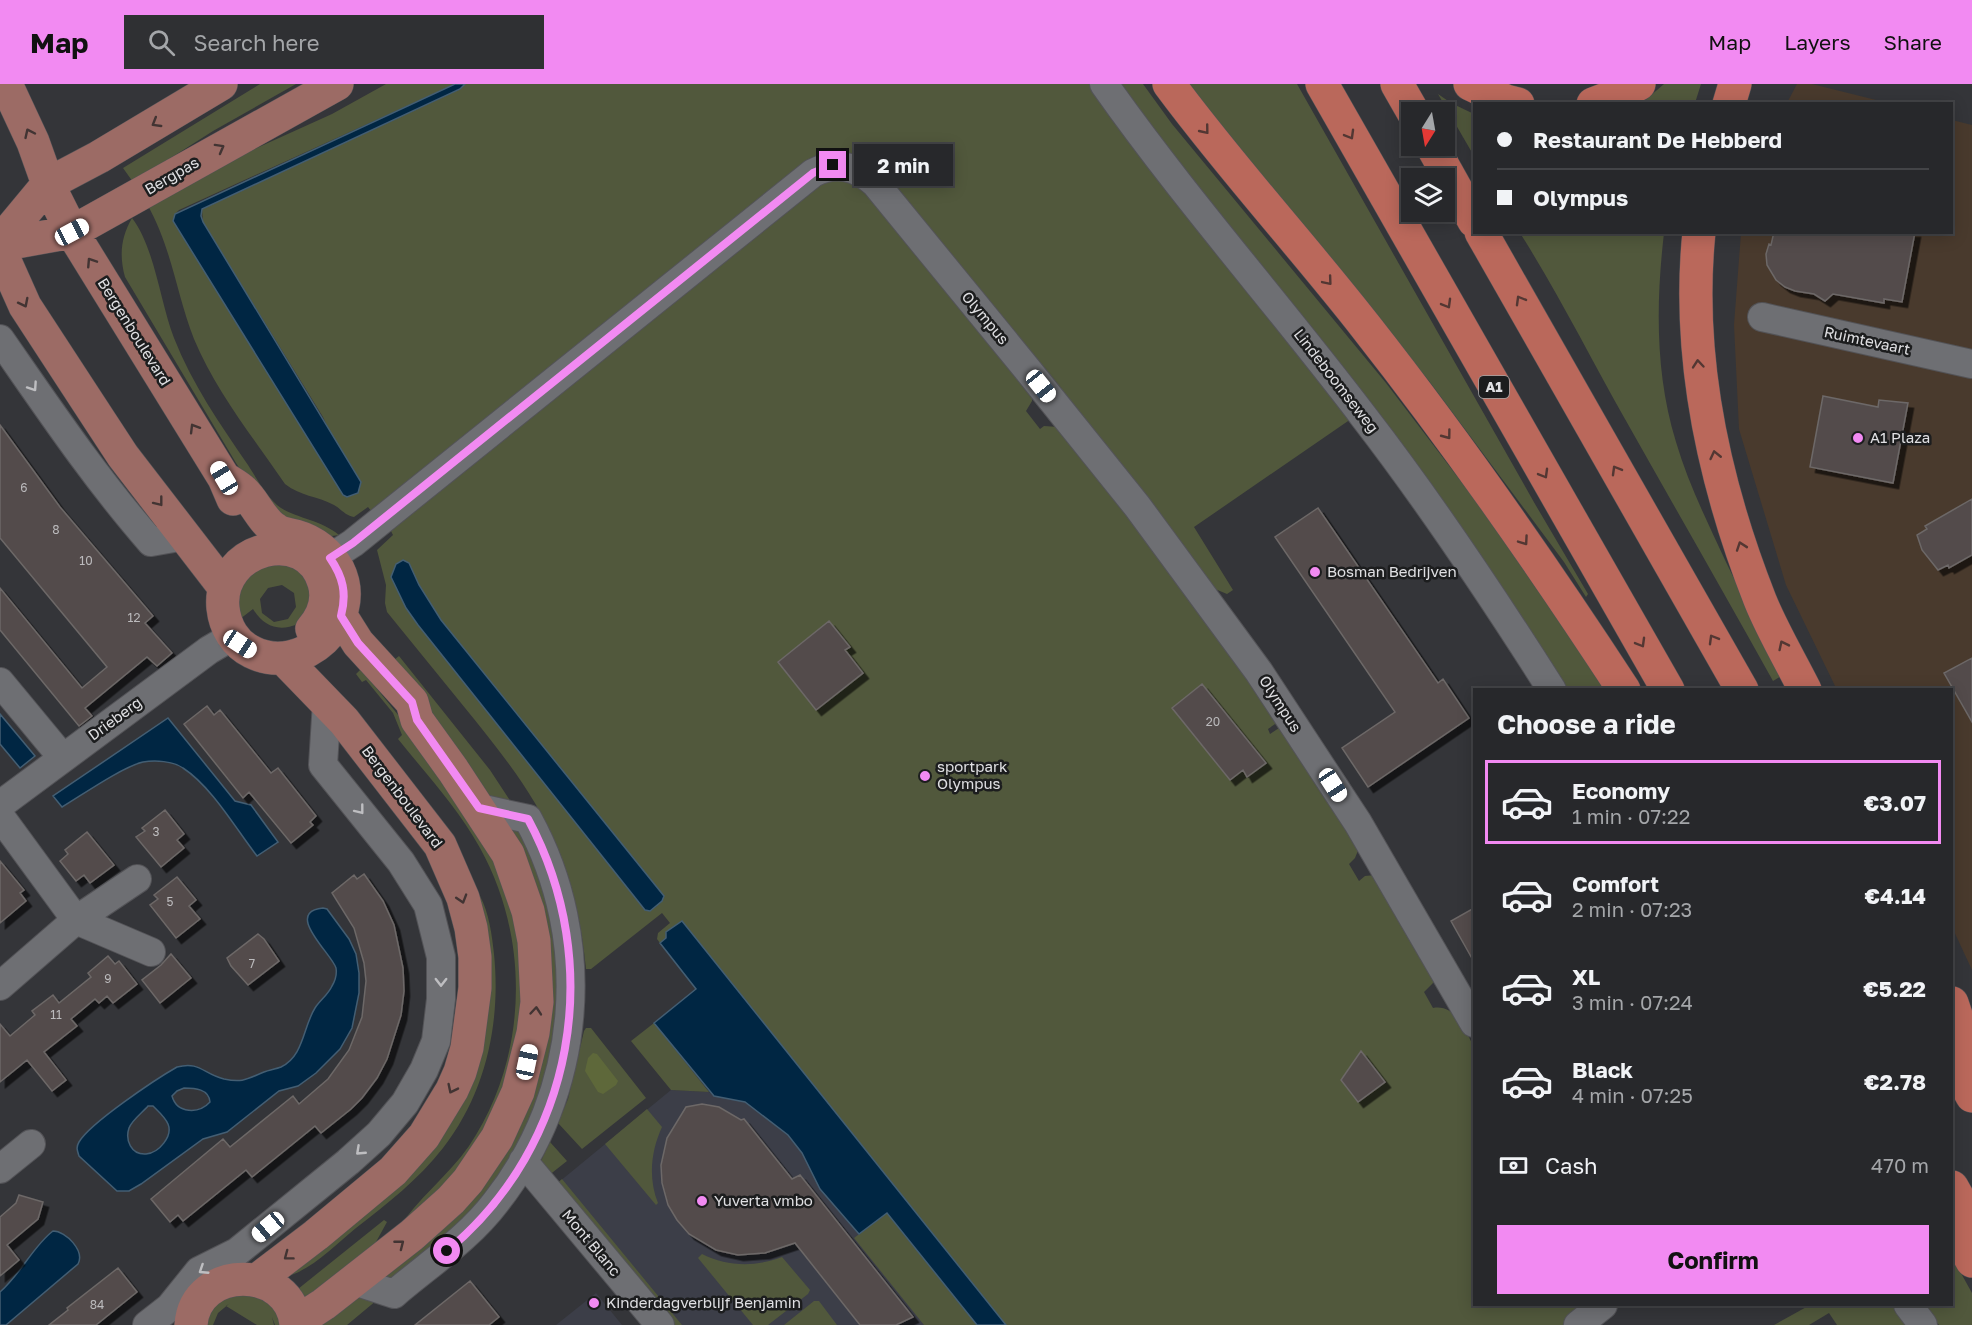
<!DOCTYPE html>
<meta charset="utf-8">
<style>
:root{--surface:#27282b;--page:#2f3033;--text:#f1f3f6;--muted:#a4a6a9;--line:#434447;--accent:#f28af2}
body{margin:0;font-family:"Golos Text",sans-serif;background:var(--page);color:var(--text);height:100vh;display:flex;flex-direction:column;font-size:22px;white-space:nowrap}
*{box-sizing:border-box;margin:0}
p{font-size:20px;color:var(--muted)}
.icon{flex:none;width:33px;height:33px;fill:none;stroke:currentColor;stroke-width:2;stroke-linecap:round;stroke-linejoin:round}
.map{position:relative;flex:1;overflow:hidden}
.drawer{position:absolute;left:1473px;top:604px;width:480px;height:618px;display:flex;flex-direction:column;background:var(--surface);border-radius:0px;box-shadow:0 3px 15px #0003,0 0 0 2px var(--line)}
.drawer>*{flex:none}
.top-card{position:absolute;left:1473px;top:18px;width:480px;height:132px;border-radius:0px;box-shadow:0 3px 15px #0003,0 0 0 2px var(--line);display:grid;align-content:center;height:132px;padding:0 24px;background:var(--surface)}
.needle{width:39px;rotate:191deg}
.controls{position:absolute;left:1401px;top:18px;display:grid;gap:12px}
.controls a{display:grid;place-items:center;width:54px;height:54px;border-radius:0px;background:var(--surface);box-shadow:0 3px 15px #0003,0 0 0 2px var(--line);font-size:30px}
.end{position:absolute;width:27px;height:27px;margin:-14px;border:8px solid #f28af2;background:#111;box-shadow:0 0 0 3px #111}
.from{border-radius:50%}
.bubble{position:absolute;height:42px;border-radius:0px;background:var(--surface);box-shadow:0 3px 15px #0003,0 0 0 2px var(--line);font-size:20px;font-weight:700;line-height:42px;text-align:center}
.car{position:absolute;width:18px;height:36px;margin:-18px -9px;border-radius:8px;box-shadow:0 0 4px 2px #0007;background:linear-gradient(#fff 24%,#345 0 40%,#fff 0 76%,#345 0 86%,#fff 0)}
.top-card b{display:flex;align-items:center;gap:21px;height:57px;font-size:22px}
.top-card b+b{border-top:2px solid var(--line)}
.top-card i{width:15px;height:15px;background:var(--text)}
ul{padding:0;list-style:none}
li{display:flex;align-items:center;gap:18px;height:84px;margin:0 12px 9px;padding:0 12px;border:3px solid transparent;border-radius:0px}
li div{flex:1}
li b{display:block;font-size:22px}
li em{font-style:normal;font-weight:700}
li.selected{border-color:var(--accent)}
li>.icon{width:54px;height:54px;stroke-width:1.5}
h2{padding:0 24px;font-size:27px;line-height:72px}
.pay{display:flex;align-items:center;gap:15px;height:66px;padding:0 24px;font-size:22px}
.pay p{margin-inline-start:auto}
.action{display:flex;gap:12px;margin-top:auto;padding:12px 24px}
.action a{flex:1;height:69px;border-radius:0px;background:var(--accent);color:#111;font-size:24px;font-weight:700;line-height:69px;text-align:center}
header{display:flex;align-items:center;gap:36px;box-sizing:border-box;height:84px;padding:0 30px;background:var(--accent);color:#111}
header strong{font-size:28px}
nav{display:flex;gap:33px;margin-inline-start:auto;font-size:21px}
.search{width:420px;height:54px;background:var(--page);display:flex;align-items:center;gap:15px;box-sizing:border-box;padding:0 21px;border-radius:0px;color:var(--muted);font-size:22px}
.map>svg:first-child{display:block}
.commercial{fill:#493a2d}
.built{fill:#3c3e48}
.green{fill:#51583c;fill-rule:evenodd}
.forest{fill:#5e683a}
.water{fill:#002643;stroke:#435e73;stroke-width:1.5;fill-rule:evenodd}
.building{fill:#524c4c;stroke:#6d6867;stroke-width:1.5;filter:url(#shadow)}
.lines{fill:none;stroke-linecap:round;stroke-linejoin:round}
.minor-casing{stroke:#535357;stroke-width:30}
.major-casing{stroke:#535357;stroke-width:34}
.highway-casing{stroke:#535357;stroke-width:34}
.minor{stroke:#6e6f73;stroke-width:28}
.major{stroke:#9c6b65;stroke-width:33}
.highway{stroke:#ba685b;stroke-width:33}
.oneway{stroke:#423433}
.oneway2{stroke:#533733}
.oneway3{stroke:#bebec1}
.route{stroke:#f28af2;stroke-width:8}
.poi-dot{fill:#f28af2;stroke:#1c1d1e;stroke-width:2}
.labels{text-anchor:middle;stroke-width:5;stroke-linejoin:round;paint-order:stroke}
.number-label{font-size:12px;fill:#bcbbbd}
.shield{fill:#1c1d1e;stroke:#a5a6a8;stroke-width:1.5}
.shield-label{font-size:14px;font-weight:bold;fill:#e0e0e3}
.street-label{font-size:15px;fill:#e0e0e3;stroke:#1c1d1e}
.poi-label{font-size:15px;fill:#e0e0e3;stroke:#1c1d1e;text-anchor:start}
</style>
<header>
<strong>Map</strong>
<div class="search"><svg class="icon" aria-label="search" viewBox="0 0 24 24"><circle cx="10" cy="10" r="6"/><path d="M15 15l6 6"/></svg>Search here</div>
<nav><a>Map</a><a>Layers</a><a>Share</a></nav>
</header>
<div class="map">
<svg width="1972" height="1241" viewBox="0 0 1972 1241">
<defs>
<filter id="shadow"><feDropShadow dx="5.5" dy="5.5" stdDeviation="0" flood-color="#0009"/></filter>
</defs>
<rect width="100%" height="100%" fill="#343539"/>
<path class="commercial" d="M1797 0H1812L1888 19H1787Z
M1952 36 1972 41V886L1952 843V606H1837L1786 501 1739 345 1734 241 1741 149 1952 148Z"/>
<path class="built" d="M671 1006 709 1008 714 1012 745 1018 788 1051 802 1069 820 1105 859 1150 887 1129 977 1241H676L559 1098Z
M596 1209 622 1241H556Z"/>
<path class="green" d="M260 0H296L213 47 133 98 123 84Z
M386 0H455L179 126 175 130 174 137 343 411 347 413 358 409 323 333 203 138 202 125 460 5 465 0H1092L1351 335 1194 443 1233 506 1227 510 1215 505 856 73 372 428 368 423 354 433C346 432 341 425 334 421 317 412 300 412 285 400 253 353 216 308 194 255 176 209 172 164 147 120L204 88 332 30Z
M1116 0H1143L1172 40 1386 299 1479 421 1606 606H1563Z
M1183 0H1297L1535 420 1588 510 1586 513 1564 478 1429 297Z
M1664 0H1701L1695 19H1642Z
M1438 10 1451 19 1474 30V72Z
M830 93 860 100 1032 310V317L1026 327 1040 345 1044 342 1058 343 1153 462 1278 638 1268 645 1270 650 1282 642 1359 764 1355 774 1349 780 1359 797 1365 792 1375 791 1435 894 1433 899 1424 908 1433 924C1456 920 1465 946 1474 963V1221H1595L1570 1241H991L666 854 660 859 657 855 658 849 670 839 662 829 591 885H586C582 844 574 804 558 765 538 716 507 676 474 635 445 599 416 564 387 528L385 519 386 501 377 466 393 451 390 445ZM419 501 443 539 657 822 650 827 645 826 418 541Z
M132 134C155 164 160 218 174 254 192 300 220 340 248 381 257 395 267 414 281 424 299 435 321 436 339 451L325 453 268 427 236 379 125 193C119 171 121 153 132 134Z
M1520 149H1664C1656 218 1655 290 1676 358 1688 399 1707 437 1725 476 1744 515 1762 553 1781 592L1773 597C1724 509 1674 422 1625 335 1590 273 1558 209 1520 149Z
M285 480 302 489 313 512 298 540C279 548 264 543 253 525L240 535 238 528 241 501 263 481ZM282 501 294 509 296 523 288 535 274 538 262 529 260 515 268 504Z
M399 572 490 686 511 718 490 713 388 581Z
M361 585 436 678 514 800 527 948 478 1073 398 1145C418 1114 448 1092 469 1062 528 974 531 856 480 764 458 724 426 690 398 655L402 651 393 629 366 596 362 598 356 590Z
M499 739 519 741 547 812 560 898 550 983 518 1064 466 1134 394 1196 371 1191 436 1139 539 949Z
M463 790C469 797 475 804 480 812 489 829 492 851 494 870 501 938 486 1009 443 1064 419 1095 387 1120 356 1144 334 1162 312 1186 285 1193L332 1145 474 960Z
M654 939 709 1008 671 1006 631 957Z
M586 944H591L646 1014 582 1065 558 1039 568 1015 584 947Z
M647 1025 662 1043C651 1067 648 1094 658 1119L656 1121 605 1060Z
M550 1058 567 1077 548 1092 539 1081Z
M562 1095 682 1241H667L555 1101Z
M887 1129 977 1241H924L854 1154Z
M384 1136 387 1138 371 1167 310 1225 293 1209Z
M702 1170C728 1183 756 1183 782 1173L810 1206 808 1210 768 1241H753L698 1174Z
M1952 1173 1972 1209V1241H1939L1921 1221H1952Z
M235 1208 271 1217 283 1241H275L272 1233 274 1241H257L226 1222 230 1219 218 1229 213 1241H205L213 1222Z
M350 1211 377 1216 347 1241H311Z
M814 1217H819L837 1241H784Z
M1810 1221H1899L1913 1241H1837L1829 1229 1809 1241H1774Z"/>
<path class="forest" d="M593 969 597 970 618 997 616 1001 603 1010 598 1008 585 987 588 974Z"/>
<path class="water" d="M455 0H465L460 5 202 125 201 132 203 138 361 398 358 409 347 413 343 411 173 137 175 130Z
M403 476 409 479 419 501 441 536 664 812 662 817 650 827 645 826 418 541 406 524 391 493 396 480Z
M0 630 35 672 20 684 0 660Z
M168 634 235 717 251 721 278 758 257 772C236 745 212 703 183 684 173 677 155 676 143 678 122 683 82 711 62 723L53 712Z
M323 824 327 825 349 855 356 870 359 889V909L352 944 340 965 316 989 298 1002 279 1007 227 1048 203 1055 141 1100 129 1107H117L79 1072C77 1066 76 1063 79 1058 90 1039 156 995 177 983 200 977 203 990 224 995 243 999 247 995 264 988 269 986 276 985 281 983 304 972 303 943 315 924 320 916 328 911 332 902 335 897 337 890 336 884 332 870 283 828 323 824ZM184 1004C195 1004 209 1005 210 1018 199 1030 177 1030 172 1012L177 1007ZM148 1022H153C158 1027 165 1033 168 1040 173 1052 159 1069 146 1070 131 1071 125 1056 129 1044 132 1036 143 1028 148 1022Z
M682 837 1006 1241H977L887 1129 859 1150 820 1105 802 1069 788 1051 745 1018 714 1012 654 939 696 905 660 859 666 854V848Z
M53 1147C66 1147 85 1167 78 1180L6 1241H0V1208C21 1190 33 1162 53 1147Z"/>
<path class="building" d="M1774 148H1915L1902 218 1884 215V219L1833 210 1825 217 1814 210 1795 207 1785 203 1776 196 1767 181 1766 170 1769 160 1771 161Z
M1823 312 1878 323 1879 316 1908 319 1893 399 1810 383Z
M0 341 60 423 153 532 145 539 172 569 157 582 147 573 85 624 92 632 79 642 0 546V504L82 604 107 583 0 454Z
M1972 415V471L1949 484 1948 481 1938 486 1922 466 1917 451 1927 445 1925 442Z
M1318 424 1438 599 1443 595 1469 634 1368 703 1342 664 1395 628 1275 453Z
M829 537 850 563 845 566 863 589 816 626 778 578Z
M1972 574V638L1944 589Z
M1202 600 1266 679 1247 693 1243 686 1230 696 1172 624Z
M207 622 214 631 220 626 271 689 278 684 316 732 310 738 313 741 291 759 249 708 243 714 184 640Z
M165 726 184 750 177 756 184 764 161 783 136 753 145 747 142 744Z
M87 748 114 781 90 799 84 791 76 797 60 777 68 770 65 766Z
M0 777 24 806 20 809 26 817 0 839Z
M364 790 383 817 394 841 403 884 404 907 401 931 387 975 377 994 362 1014 351 1025 321 1049 315 1042 252 1093 246 1086 183 1137 178 1131 170 1138 151 1115 223 1055 230 1063 293 1012 299 1020 328 995 349 966 362 933 366 897 364 879 354 844 332 809 354 791 357 795Z
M177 793 196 816 189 822 200 835 176 854 150 821 158 815 154 811Z
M1474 824V878L1451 837Z
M258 850 264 855 279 877 248 901 231 882 227 874Z
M171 870 191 894 160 919 142 896 161 881Z
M108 872 115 880 119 877 137 900 113 919 107 912 99 919 95 915 71 935 77 942 44 968 66 996 52 1007 27 976 0 998V940L10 952 35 931 32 927 53 911 59 919 91 893 88 889Z
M1361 967 1385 998 1358 1018 1341 996Z
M702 1020 719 1023 741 1036 744 1035 792 1095 800 1091 913 1233 896 1241H860L795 1159 765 1169 738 1171 716 1166 689 1150 677 1136 668 1121 662 1099 661 1081 667 1054 686 1023Z
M19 1111 43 1118 38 1135 7 1161 19 1176 0 1192V1133L16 1119Z
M118 1184 137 1208 96 1241H49L68 1226 67 1224Z
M470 1197 499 1233 489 1241H415Z"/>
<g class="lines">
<g class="minor-casing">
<path id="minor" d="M1104 0C1185 115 1279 221 1364 333 1432 421 1493 513 1552 606
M1762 233 1972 280
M0 255C48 324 95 394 151 458L185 452
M330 474 353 459 813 89C836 77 856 82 875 99L1027 285 1137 422 1259 588 1358 739 1474 939
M0 598 62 673
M0 721 209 566 233 552
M0 732 76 836 151 868
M0 902 76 836 137 795
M523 1077 660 1241
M0 1085 31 1060
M354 1197 394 1210C429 1180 468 1155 496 1118 582 1008 595 858 528 735L479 724
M1908 1221 1923 1241
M147 1241 170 1223 199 1187 237 1168 348 1078 379 1050 405 1019 424 986 436 957 441 915V873L428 821 401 778 323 681 327 618
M1578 1241 1603 1221"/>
</g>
<g class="major-casing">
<path id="major" d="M6 0 33 58 48 100 72 148 224 394 233 415
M0 158 48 100 99 73 221 0
M0 161 72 148 337 0
M0 166 25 222 87 317 123 372 224 503
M224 394C230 398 238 402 243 407 255 418 261 436 275 445 281 450 289 450 296 452 314 457 329 469 338 485 364 537 302 593 252 568 235 560 225 543 223 524 217 463 307 440 324 499 329 516 323 532 312 545L318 560
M257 1196 316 1151 393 1087 424 1052 452 1006 460 988 467 964 475 904V873L471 844 463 814 440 761 344 637 283 574
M296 1236 304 1233 324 1220 412 1151 451 1116 468 1097 497 1054 518 1008 533 949 537 918 534 857 528 827 508 770 453 686 417 636 412 618 358 559 341 532
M191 1241C195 1180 291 1180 296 1241"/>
</g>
<g class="highway-casing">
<path id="highway" d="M1169 0C1231 84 1302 161 1366 243 1458 360 1543 482 1624 606
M1322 0 1668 606
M1397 0 1413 28
M1470 0 1506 17 1518 20
M1593 20 1624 8 1639 0
M1729 20 1735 0
M1432 62 1474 137
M1481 148 1742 606
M1699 148C1686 275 1714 399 1760 516 1772 546 1790 576 1805 606
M1952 919 1972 979
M1952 976 1972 1012
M1952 1103 1972 1138
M1952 1142 1972 1177"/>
</g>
<use href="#minor" class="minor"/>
<use href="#major" class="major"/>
<use href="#highway" class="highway"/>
</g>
<defs><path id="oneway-chevron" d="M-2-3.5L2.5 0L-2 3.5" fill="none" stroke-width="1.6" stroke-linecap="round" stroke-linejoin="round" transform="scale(1.5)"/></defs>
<g class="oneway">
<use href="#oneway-chevron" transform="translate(156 39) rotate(149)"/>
<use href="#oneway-chevron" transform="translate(29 49) rotate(-115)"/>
<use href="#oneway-chevron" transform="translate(220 64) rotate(-29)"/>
<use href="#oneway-chevron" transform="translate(91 178) rotate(-123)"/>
<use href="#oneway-chevron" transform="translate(24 219) rotate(63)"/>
<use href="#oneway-chevron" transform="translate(194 344) rotate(-121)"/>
<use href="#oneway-chevron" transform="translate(159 418) rotate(52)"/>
<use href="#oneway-chevron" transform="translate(462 815) rotate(73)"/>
<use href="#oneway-chevron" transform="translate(536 927) rotate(-85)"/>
<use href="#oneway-chevron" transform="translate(452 1005) rotate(116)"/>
<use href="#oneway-chevron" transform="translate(400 1160) rotate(-38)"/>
<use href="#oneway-chevron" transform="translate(288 1172) rotate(143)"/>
</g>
<g class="oneway2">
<use href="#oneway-chevron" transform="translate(1205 46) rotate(51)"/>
<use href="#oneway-chevron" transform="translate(1350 51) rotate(60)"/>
<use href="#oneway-chevron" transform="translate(1328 197) rotate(50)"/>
<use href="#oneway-chevron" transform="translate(1520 216) rotate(-120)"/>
<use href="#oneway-chevron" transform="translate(1447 220) rotate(60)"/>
<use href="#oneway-chevron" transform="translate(1698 280) rotate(-95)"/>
<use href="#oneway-chevron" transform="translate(1447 351) rotate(53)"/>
<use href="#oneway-chevron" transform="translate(1715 371) rotate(-103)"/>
<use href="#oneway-chevron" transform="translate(1616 386) rotate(-120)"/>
<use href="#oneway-chevron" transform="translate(1544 390) rotate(60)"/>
<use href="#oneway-chevron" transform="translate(1524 457) rotate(55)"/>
<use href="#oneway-chevron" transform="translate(1741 462) rotate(-109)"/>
<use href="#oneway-chevron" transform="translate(1713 555) rotate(-120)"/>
<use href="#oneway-chevron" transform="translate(1641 559) rotate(60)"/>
<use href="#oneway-chevron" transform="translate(1783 561) rotate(-116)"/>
</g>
<g class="oneway3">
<use href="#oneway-chevron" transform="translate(33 303) rotate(56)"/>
<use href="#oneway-chevron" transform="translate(360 726) rotate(52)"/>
<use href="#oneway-chevron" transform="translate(441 898) rotate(90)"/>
<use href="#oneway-chevron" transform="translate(360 1067) rotate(137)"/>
<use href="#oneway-chevron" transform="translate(203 1186) rotate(147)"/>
</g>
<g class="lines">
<path class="route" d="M447 1167C575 1061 606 880 528 735L479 724 417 636 412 618 358 559 341 532C347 509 343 493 330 474L353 459 813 89 833 81"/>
</g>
<g class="poi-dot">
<circle cx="1858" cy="354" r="6"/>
<circle cx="1315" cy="488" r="6"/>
<circle cx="925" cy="692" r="6"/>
<circle cx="702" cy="1117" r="6"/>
<circle cx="594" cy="1219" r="6"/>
</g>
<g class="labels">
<g class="number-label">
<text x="24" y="408">6</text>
<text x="56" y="450">8</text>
<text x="86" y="481">10</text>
<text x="134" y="538">12</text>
<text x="1213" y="642">20</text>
<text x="156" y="752">3</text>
<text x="170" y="822">5</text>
<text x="252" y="884">7</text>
<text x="108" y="899">9</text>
<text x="56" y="935">11</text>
<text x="97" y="1225">84</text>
</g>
<rect class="shield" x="1479" y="292" width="30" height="22" rx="4.5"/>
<g class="shield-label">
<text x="1494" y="308">A1</text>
</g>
<g class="street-label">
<text transform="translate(172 92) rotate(-30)" y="5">Bergpas</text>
<text transform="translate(985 234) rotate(50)" y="5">Olympus</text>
<text transform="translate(134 248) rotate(58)" y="5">Bergenboulevard</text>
<text transform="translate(1867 257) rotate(12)" y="5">Ruimtevaart</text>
<text transform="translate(1336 297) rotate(52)" y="5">Lindeboomseweg</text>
<text transform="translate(1280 620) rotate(57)" y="5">Olympus</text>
<text transform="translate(115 635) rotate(-36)" y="5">Drieberg</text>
<text transform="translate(402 713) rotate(53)" y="5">Bergenboulevard</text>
<text transform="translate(591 1159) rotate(50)" y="5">Mont Blanc</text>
</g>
<g class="poi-label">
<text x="1870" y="359">A1 Plaza</text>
<text x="1327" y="493">Bosman Bedrijven</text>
<text x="937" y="688">sportpark<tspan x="937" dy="17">Olympus</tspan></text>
<text x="714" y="1122">Yuverta vmbo</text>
<text x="606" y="1224">Kinderdagverblijf Benjamin</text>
</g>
</g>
</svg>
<div class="controls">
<a><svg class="needle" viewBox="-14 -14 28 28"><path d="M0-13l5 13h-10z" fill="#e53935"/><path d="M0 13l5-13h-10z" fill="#a4a6a9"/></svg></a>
<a><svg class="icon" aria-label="layers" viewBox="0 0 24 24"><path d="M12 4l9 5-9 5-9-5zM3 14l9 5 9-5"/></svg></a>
</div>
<i class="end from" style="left:447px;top:1167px"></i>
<i class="end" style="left:833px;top:81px"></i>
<div class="bubble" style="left:854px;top:60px;width:99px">2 min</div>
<i class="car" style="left:72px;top:148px;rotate:62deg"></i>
<i class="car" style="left:1041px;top:302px;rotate:141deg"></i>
<i class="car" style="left:224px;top:394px;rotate:329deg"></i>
<i class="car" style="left:240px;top:560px;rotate:123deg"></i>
<i class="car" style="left:1333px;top:701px;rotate:147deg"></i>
<i class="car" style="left:527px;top:978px;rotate:12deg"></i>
<i class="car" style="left:268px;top:1143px;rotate:230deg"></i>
<div class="top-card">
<b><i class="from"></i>Restaurant De Hebberd</b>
<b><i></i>Olympus</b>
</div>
<section class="drawer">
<h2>Choose a ride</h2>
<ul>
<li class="selected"><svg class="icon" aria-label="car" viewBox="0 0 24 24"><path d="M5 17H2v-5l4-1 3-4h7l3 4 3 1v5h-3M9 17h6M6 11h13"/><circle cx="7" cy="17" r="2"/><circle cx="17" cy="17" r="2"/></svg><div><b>Economy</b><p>1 min · 07:22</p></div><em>€3.07</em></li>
<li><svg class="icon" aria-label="car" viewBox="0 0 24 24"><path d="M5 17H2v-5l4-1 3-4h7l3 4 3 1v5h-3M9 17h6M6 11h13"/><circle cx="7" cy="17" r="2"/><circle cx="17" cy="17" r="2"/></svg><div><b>Comfort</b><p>2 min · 07:23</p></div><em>€4.14</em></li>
<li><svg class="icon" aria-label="car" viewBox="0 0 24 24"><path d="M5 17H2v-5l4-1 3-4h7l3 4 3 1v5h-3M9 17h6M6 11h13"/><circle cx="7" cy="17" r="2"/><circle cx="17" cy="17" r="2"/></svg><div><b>XL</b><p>3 min · 07:24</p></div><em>€5.22</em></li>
<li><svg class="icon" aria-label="car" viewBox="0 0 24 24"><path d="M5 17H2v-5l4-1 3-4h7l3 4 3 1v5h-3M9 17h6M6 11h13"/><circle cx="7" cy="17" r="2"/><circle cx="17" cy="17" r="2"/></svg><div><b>Black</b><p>4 min · 07:25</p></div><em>€2.78</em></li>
</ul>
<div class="pay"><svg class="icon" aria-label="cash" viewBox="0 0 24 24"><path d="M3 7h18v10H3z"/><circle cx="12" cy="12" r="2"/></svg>Cash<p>470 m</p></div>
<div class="action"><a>Confirm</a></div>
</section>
</div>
